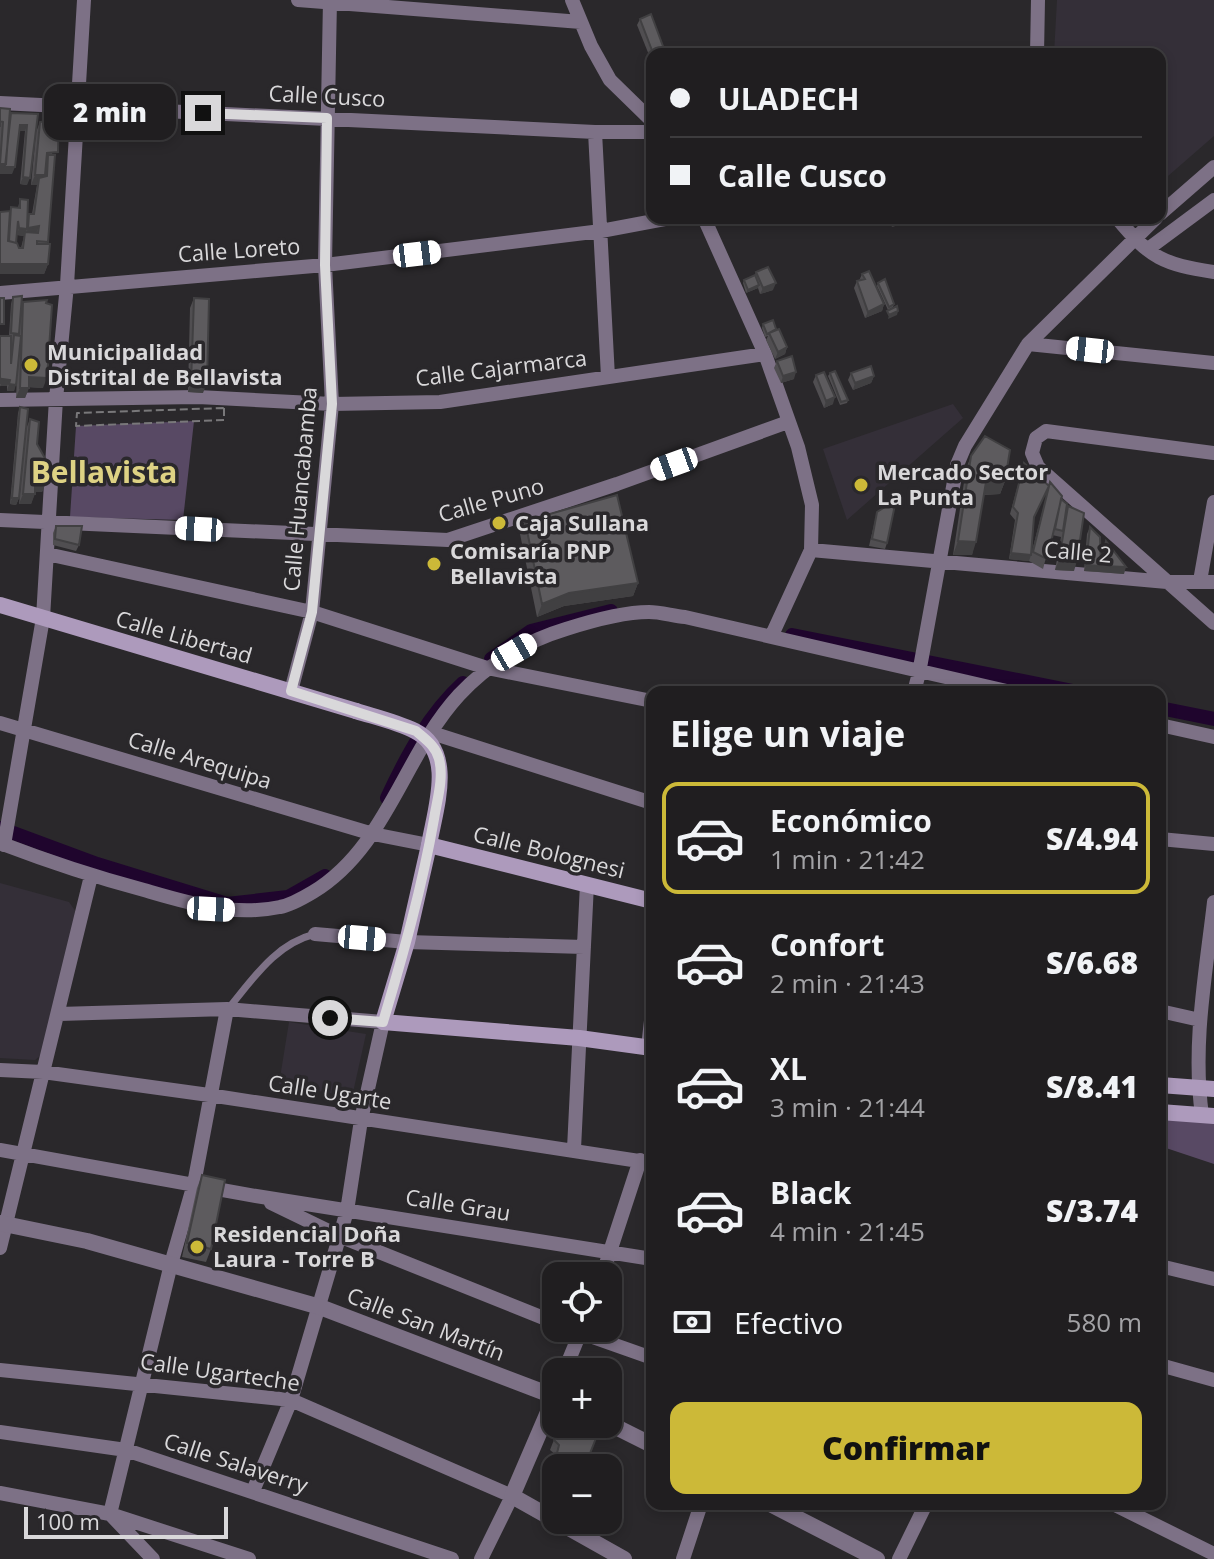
<!DOCTYPE html>
<html lang="es">
<meta charset="utf-8">
<style>
:root{--surface:#201e20;--page:#282729;--text:#f1f3f6;--muted:#a2a2a5;--line:#3d3c3e;--accent:#ccb938}
body{margin:0;font-family:"Open Sans",sans-serif;background:var(--page);color:var(--text);height:100vh;display:flex;flex-direction:column;font-size:30px;white-space:nowrap}
*{box-sizing:border-box;margin:0}
p{font-size:26px;color:var(--muted)}
.icon{flex:none;width:44px;height:44px;fill:none;stroke:currentColor;stroke-width:2;stroke-linecap:round;stroke-linejoin:round}
.map{position:relative;flex:1;overflow:hidden}
.panel{position:absolute;left:646px;top:686px;width:520px;height:824px;display:flex;flex-direction:column;background:var(--surface);border-radius:16px;box-shadow:0 4px 12px #0003,0 0 0 2px var(--line)}
.panel>*{flex:none}
.guide{position:absolute;left:646px;top:48px;width:520px;height:176px;border-radius:16px;box-shadow:0 4px 12px #0003,0 0 0 2px var(--line);display:grid;align-content:center;height:176px;padding:0 24px;background:var(--surface)}
.buttons{position:absolute;left:542px;top:1262px;display:grid;gap:16px}
.buttons a{display:grid;place-items:center;width:80px;height:80px;border-radius:16px;background:var(--surface);box-shadow:0 4px 12px #0003,0 0 0 2px var(--line);font-size:40px}
.scale{position:absolute;left:24px;bottom:20px;width:204px;box-sizing:border-box;padding-left:8px;border:4px solid #d9d8da;border-top:0;font-size:22px;line-height:28px;white-space:nowrap;color:#d9d8da;-webkit-text-stroke:6px #2a282b;paint-order:stroke}
.end{position:absolute;width:36px;height:36px;margin:-18px;border:10px solid #d9d8da;background:#111;box-shadow:0 0 0 4px #111}
.from{border-radius:50%}
.bubble{position:absolute;height:56px;border-radius:16px;background:var(--surface);box-shadow:0 4px 12px #0003,0 0 0 2px var(--line);font-size:26px;font-weight:800;line-height:56px;text-align:center}
.car{position:absolute;width:24px;height:48px;margin:-24px -12px;border-radius:10px;box-shadow:0 0 6px 2px #0007;background:linear-gradient(#fff 24%,#345 0 40%,#fff 0 76%,#345 0 86%,#fff 0)}
.guide b{display:flex;align-items:center;gap:28px;height:76px;font-size:30px}
.guide b+b{border-top:2px solid var(--line)}
.guide i{width:20px;height:20px;background:var(--text)}
ul{padding:0;list-style:none}
li{display:flex;align-items:center;gap:24px;height:112px;margin:0 16px 12px;padding:0 8px;border:4px solid transparent;border-radius:16px}
li div{flex:1}
li b{display:block;font-size:30px}
li em{font-style:normal;font-weight:800}
li.active{border-color:var(--accent)}
li>.icon{width:72px;height:72px;stroke-width:1.5}
h2{padding:0 24px;font-size:36px;line-height:96px}
.pay{display:flex;align-items:center;gap:20px;height:88px;padding:0 24px;font-size:30px}
.pay p{margin-inline-start:auto}
.cta{display:flex;gap:16px;margin-top:auto;padding:16px 24px}
.cta a{flex:1;height:92px;border-radius:16px;background:var(--accent);color:#111;font-size:32px;font-weight:800;line-height:92px;text-align:center}
.map>svg:first-child{display:block}
.built{fill:#342f38}
.green{fill:#584964}
.lines{fill:none;stroke-linecap:round;stroke-linejoin:round}
.canal{stroke:#1f052d;stroke-width:14}
.path{stroke:#79787a;stroke-width:2;stroke-dasharray:8 4;stroke-linecap:butt}
.service{stroke:#7d7186;stroke-width:7}
.minor{stroke:#7d7186;stroke-width:14}
.tertiary{stroke:#7d7186;stroke-width:16}
.secondary{stroke:#ad9abc;stroke-width:16}
.secondary-bridge{stroke:#ad9abc;stroke-width:16}
.wall{fill:#504e51;fill-rule:evenodd}
.shaded-wall{fill:#414042}
.building{fill:#5d5b5e;stroke:#414042;stroke-width:2}
.route{stroke:#d9d8da;stroke-width:10}
.poi-dot{fill:#ccb938;stroke:#2a282b;stroke-width:3}
.labels{text-anchor:middle;stroke-width:7;stroke-linejoin:round;paint-order:stroke}
.street-label{font-size:22px;fill:#d9d8da;stroke:#2a282b}
.poi-label{font-size:22px;font-weight:bold;fill:#d9d8da;stroke:#2a282b;text-anchor:start}
.district-label{font-size:30px;font-weight:bold;fill:#ded284;stroke:#2a282b}
</style>
<div class="map">
<svg width="1214" height="1559" viewBox="0 0 1214 1559">
<rect width="100%" height="100%" fill="#2a282b"/>
<path class="built" d="M1057 0H1214V136L1160 183V54H1054Z
M953 404 963 418 847 520 823 449Z
M0 883 69 902 76 912 41 1055 35 1060 0 1058Z
M289 1022 366 1034 352 1097 279 1084Z"/>
<path class="green" d="M194 421 183 520 70 517 76 426Z
M1160 1114 1214 1121V1164L1160 1146Z"/>
<g class="lines">
<path class="canal" d="M792 635 1078 692
M491 659 531 631 611 611
M1160 708 1214 719
M387 798C406 757 429 714 463 683
M0 828 97 864 227 904 288 897 325 876"/>
<path class="path" d="M224 408V420L76 426 77 413Z"/>
<path class="service" d="M228 1009C253 979 275 944 315 934"/>
<path class="minor" d="M298 0 581 22
M572 0 591 46 610 80 652 121
M1037 54 1038 0
M0 103 595 132H652
M595 132 608 377
M1160 214 1214 167
M704 218 765 354 798 447 812 505 811 550 771 637
M1117 218C1151 259 1163 264 1214 272
M1148 249 1214 200
M0 293 325 265 601 231 670 218
M1028 344 1214 363
M0 400 198 397 332 404 440 402 765 354
M1214 453 1046 431 1036 438 1032 453 1038 467 1214 623
M0 520 448 540 617 484 788 422
M811 550 1167 582H1214
M47 554 312 612 487 668 652 701
M1200 581 1214 502
M291 691 312 612 332 404 325 265 330 0
M914 692 919 673 957 465 965 446 1028 344 1156 218
M0 723 373 834 429 845
M1160 725 1214 737
M432 733 652 803
M1160 839 1214 844
M0 843C47 861 95 877 144 890 189 903 233 917 280 907 291 905 303 898 313 892 387 847 403 756 459 695 488 664 526 641 566 629 591 621 622 612 649 612 661 612 673 616 685 617L1011 692
M4 845 43 618 56 399 67 285 84 0
M315 934 407 942 584 947
M1160 1011 1200 1020
M59 1014 227 1009 383 1022 361 1120 347 1211 291 1400 253 1491
M648 1047 652 1012
M0 1070 43 1072 209 1095 652 1163
M1202 1115C1192 1045 1206 972 1214 902
M574 1149 587 884
M0 1150 256 1196 652 1259
M271 1203 339 1236 556 1323
M0 1248 91 876
M1160 1266 1214 1279
M602 1276 640 1160
M567 1328 652 1358
M1160 1365 1214 1380
M0 1370 291 1400 512 1496 481 1559
M564 1372 582 1328
M0 1432 126 1450 452 1559
M0 1493 110 1514 249 1559
M1113 1504 1214 1554
M153 1559 110 1514 171 1264 194 1184 227 1009
M683 1559 701 1504
M899 1559 926 1504"/>
<path class="tertiary" d="M0 1223 87 1241 320 1307 556 1397
M555 1396 512 1496 624 1559
M608 1423 652 1445
M770 1504 877 1559"/>
<path class="secondary" d="M0 605 356 711
M652 901 429 845 407 942 383 1022 579 1038 652 1048
M1160 1085 1214 1089
M1160 1112 1214 1116"/>
<path class="secondary-bridge" d="M356 711C375 717 397 722 415 731 456 752 435 809 429 845"/>
</g>
<path class="wall" d="M640 19 664 49 662 54H652L651 60 637 25Z
M0 108 9 117 11 113 38 114 27 185 20 184 25 131H19L12 174H0Z
M40 122 55 161 47 244 48 264 44 274H0L11 207 18 208 20 199 27 218 29 214H32L37 185H31L36 132ZM17 235 24 236 21 248H19L16 243Z
M889 218H903L901 224 892 227Z
M756 272 773 290 760 294 758 288 746 293 743 283 744 280 755 275Z
M862 274 884 304 882 311 865 318 854 288 857 281H859Z
M878 283 894 304 893 307 888 310 877 286Z
M13 297 21 306 23 302 43 388 29 387 25 398H16L17 375 14 391H7V386H0V387V336H9L11 304Z
M194 298 203 393 188 392 190 308Z
M763 324 776 330 787 347 785 354 775 359 766 340 768 336 765 337 762 328Z
M777 361 794 379 781 383 774 368Z
M830 373 848 400 847 403 840 405 828 376Z
M851 373 874 376 871 383 853 390 848 380Z
M816 375 833 404 824 408 813 382Z
M20 407 19 498 16 505 10 504 18 413Z
M30 419 46 482 42 492H35L31 504H19L26 429Z
M971 456 1005 481 1000 494 984 495 972 555H953L966 469Z
M1024 463 1049 486 1034 518 1032 551 1050 482 1061 499 1065 513 1068 506 1074 571 1055 570 1061 537 1052 535 1043 569 1029 561 1009 559 1015 520 1010 514Z
M877 512 887 543 885 549 869 546Z
M525 521 638 583 633 596 564 606 537 617 520 534Z
M56 526 79 545 76 551 53 545V533Z
M1090 527 1101 561 1106 541 1124 574 1084 571 1087 534Z
M202 1175 211 1249 206 1262 182 1257 197 1188Z
M560 1424 598 1433 584 1468H557L552 1467 556 1455 550 1450Z"/>
<path class="shaded-wall" d="M664 49 662 54H653V53Z
M20 125H27L25 131H17Z
M0 164H6L15 167 12 174H0Z
M35 175H45L42 185 39 178 37 185H31Z
M23 177 30 178 27 185 20 184Z
M903 218 901 224 892 227 895 221Z
M39 226 35 236 25 238 28 228Z
M19 228 27 229 25 235V232L24 236 17 235Z
M0 264H48L44 274H0Z
M776 283 773 290 760 294 763 288Z
M759 285 758 288 746 293 748 290Z
M884 304 882 311 865 318 868 312Z
M898 311 897 315 888 319 889 315Z
M787 347 785 354 775 359 778 352Z
M796 372 794 379 781 383 783 376Z
M874 376 871 383 853 390 855 383Z
M29 377 47 378 43 388 25 387Z
M2 379 10 380 7 386H0V387Z
M191 383H207L203 393 188 392Z
M9 384 16 385 14 391H7Z
M20 388H29L25 398H16Z
M835 397 833 404 824 408 826 401Z
M1005 481 1000 494 981 495 986 482Z
M35 482H46L42 492H32Z
M23 494H35L31 504H19Z
M12 498H19L16 505 10 504Z
M958 541 976 542 972 555H953Z
M1011 553 1031 555 1029 561 1009 559Z
M1059 560 1077 561 1074 571 1055 570Z
M1086 565 1101 566 1099 572 1084 571Z
M1101 566 1126 567 1124 574 1099 572Z
M638 583 633 596 564 606 537 617 542 604 569 593Z"/>
<path class="building" d="M651 14 664 49 653 53 640 19Z
M0 108 10 109 6 164H0L3 122 0 121V127Z
M50 110 59 113 58 152 47 153 45 175H35L40 122 46 121Z
M11 113 38 114 30 178 23 177 27 125H20L15 167H5Z
M48 155H55L48 242 37 241V244H50L48 264H0V212L10 211 8 241 17 243 19 248H23L25 232 38 233 39 226 28 228 29 214H34L39 178 47 176Z
M20 199 28 200 27 229 19 228 18 221 16 243 9 241 11 207 20 208Z
M768 267 776 283 763 288 756 272Z
M869 271 884 304 868 312 857 281 865 279 862 274Z
M755 275 759 285 748 290 744 280Z
M885 279 894 304 889 307 878 283Z
M22 296 19 334 11 333 13 297Z
M0 298H4V324H0Z
M194 298 209 299 207 383H191Z
M47 300 46 303 52 305 47 378 29 377V388H20L23 302Z
M897 306 898 311 889 315 887 311Z
M773 320 776 329 767 334 763 324Z
M779 329 787 347 778 352 769 333Z
M14 335 21 336 16 385 9 384 10 380 2 379V383H0V336H11V364Z
M792 356 796 372 783 376 777 361Z
M871 366 874 376 855 383 851 373Z
M835 371 848 400 841 402 830 373Z
M824 372 835 397 826 401 816 375Z
M20 407 28 409 19 498H12Z
M30 419 39 422 37 444 46 460V482H35V494H23Z
M985 436 1010 450 1005 481 986 482 976 542 958 541 971 456Z
M1024 463 1049 486 1034 517 1031 555 1011 553 1018 513 1013 507Z
M1050 482 1062 496 1047 559 1033 552Z
M617 495 638 583 569 593 542 604 525 521Z
M1061 499 1067 504 1063 531 1055 529Z
M896 500 887 543 872 539 877 512Z
M1068 506 1084 513 1077 561 1059 560Z
M56 526H82L79 545 55 539Z
M1090 527 1100 537 1101 566 1086 565Z
M1106 541 1126 567 1101 566Z
M202 1175 225 1180 211 1249 187 1243Z
M560 1424H588L598 1433 585 1466 556 1457 559 1445 554 1440Z"/>
<g class="lines">
<path class="route" d="M203 113 327 118 325 265 332 404 312 612 291 691 416 731C425 739 436 746 439 759 444 778 437 800 434 819 422 888 403 955 383 1022L330 1018"/>
</g>
<g class="poi-dot">
<circle cx="31" cy="365" r="8"/>
<circle cx="861" cy="485" r="8"/>
<circle cx="499" cy="523" r="8"/>
<circle cx="434" cy="564" r="8"/>
<circle cx="197" cy="1247" r="8"/>
</g>
<g class="labels">
<g class="street-label">
<text transform="translate(327 96) rotate(3)" y="8">Calle Cusco</text>
<text transform="translate(239 250) rotate(-4)" y="8">Calle Loreto</text>
<text transform="translate(501 368) rotate(-7)" y="8">Calle Cajarmarca</text>
<text transform="translate(300 489) rotate(-85)" y="8">Calle Huancabamba</text>
<text transform="translate(491 500) rotate(-16)" y="8">Calle Puno</text>
<text transform="translate(1078 552) rotate(5)" y="8">Calle 2</text>
<text transform="translate(184 637) rotate(16)" y="8">Calle Libertad</text>
<text transform="translate(200 760) rotate(17)" y="8">Calle Arequipa</text>
<text transform="translate(549 852) rotate(14)" y="8">Calle Bolognesi</text>
<text transform="translate(330 1092) rotate(9)" y="8">Calle Ugarte</text>
<text transform="translate(458 1205) rotate(9)" y="8">Calle Grau</text>
<text transform="translate(426 1324) rotate(21)" y="8">Calle San Martín</text>
<text transform="translate(220 1372) rotate(8)" y="8">Calle Ugarteche</text>
<text transform="translate(236 1463) rotate(18)" y="8">Calle Salaverry</text>
</g>
<g class="poi-label">
<text x="47" y="360">Municipalidad<tspan x="47" dy="25">Distrital de Bellavista</tspan></text>
<text x="877" y="480">Mercado Sector<tspan x="877" dy="25">La Punta</tspan></text>
<text x="515" y="531">Caja Sullana</text>
<text x="450" y="559">Comisaría PNP<tspan x="450" dy="25">Bellavista</tspan></text>
<text x="213" y="1242">Residencial Doña<tspan x="213" dy="25">Laura - Torre B</tspan></text>
</g>
<g class="district-label">
<text x="104" y="483">Bellavista</text>
</g>
</g>
</svg>
<div class="buttons">
<a><svg class="icon" aria-label="locate" viewBox="0 0 24 24"><circle cx="12" cy="12" r="6"/><path d="M12 2v4M12 18v4M2 12h4M18 12h4"/></svg></a>
<a>+</a>
<a>−</a>
</div>
<div class="scale">100 m</div>
<i class="end from" style="left:330px;top:1018px"></i>
<i class="end" style="left:203px;top:113px"></i>
<div class="bubble" style="left:44px;top:84px;width:132px">2 min</div>
<i class="car" style="left:417px;top:254px;rotate:83deg"></i>
<i class="car" style="left:1090px;top:350px;rotate:276deg"></i>
<i class="car" style="left:674px;top:464px;rotate:250deg"></i>
<i class="car" style="left:199px;top:529px;rotate:273deg"></i>
<i class="car" style="left:514px;top:652px;rotate:60deg"></i>
<i class="car" style="left:211px;top:909px;rotate:93deg"></i>
<i class="car" style="left:362px;top:938px;rotate:95deg"></i>
<div class="guide">
<b><i class="from"></i>ULADECH</b>
<b><i></i>Calle Cusco</b>
</div>
<section class="panel">
<h2>Elige un viaje</h2>
<ul>
<li class="active"><svg class="icon" aria-label="car" viewBox="0 0 24 24"><path d="M5 17H2v-5l4-1 3-4h7l3 4 3 1v5h-3M9 17h6M6 11h13"/><circle cx="7" cy="17" r="2"/><circle cx="17" cy="17" r="2"/></svg><div><b>Económico</b><p>1 min · 21:42</p></div><em>S/4.94</em></li>
<li><svg class="icon" aria-label="car" viewBox="0 0 24 24"><path d="M5 17H2v-5l4-1 3-4h7l3 4 3 1v5h-3M9 17h6M6 11h13"/><circle cx="7" cy="17" r="2"/><circle cx="17" cy="17" r="2"/></svg><div><b>Confort</b><p>2 min · 21:43</p></div><em>S/6.68</em></li>
<li><svg class="icon" aria-label="car" viewBox="0 0 24 24"><path d="M5 17H2v-5l4-1 3-4h7l3 4 3 1v5h-3M9 17h6M6 11h13"/><circle cx="7" cy="17" r="2"/><circle cx="17" cy="17" r="2"/></svg><div><b>XL</b><p>3 min · 21:44</p></div><em>S/8.41</em></li>
<li><svg class="icon" aria-label="car" viewBox="0 0 24 24"><path d="M5 17H2v-5l4-1 3-4h7l3 4 3 1v5h-3M9 17h6M6 11h13"/><circle cx="7" cy="17" r="2"/><circle cx="17" cy="17" r="2"/></svg><div><b>Black</b><p>4 min · 21:45</p></div><em>S/3.74</em></li>
</ul>
<div class="pay"><svg class="icon" aria-label="cash" viewBox="0 0 24 24"><path d="M3 7h18v10H3z"/><circle cx="12" cy="12" r="2"/></svg>Efectivo<p>580 m</p></div>
<div class="cta"><a>Confirmar</a></div>
</section>
</div>
